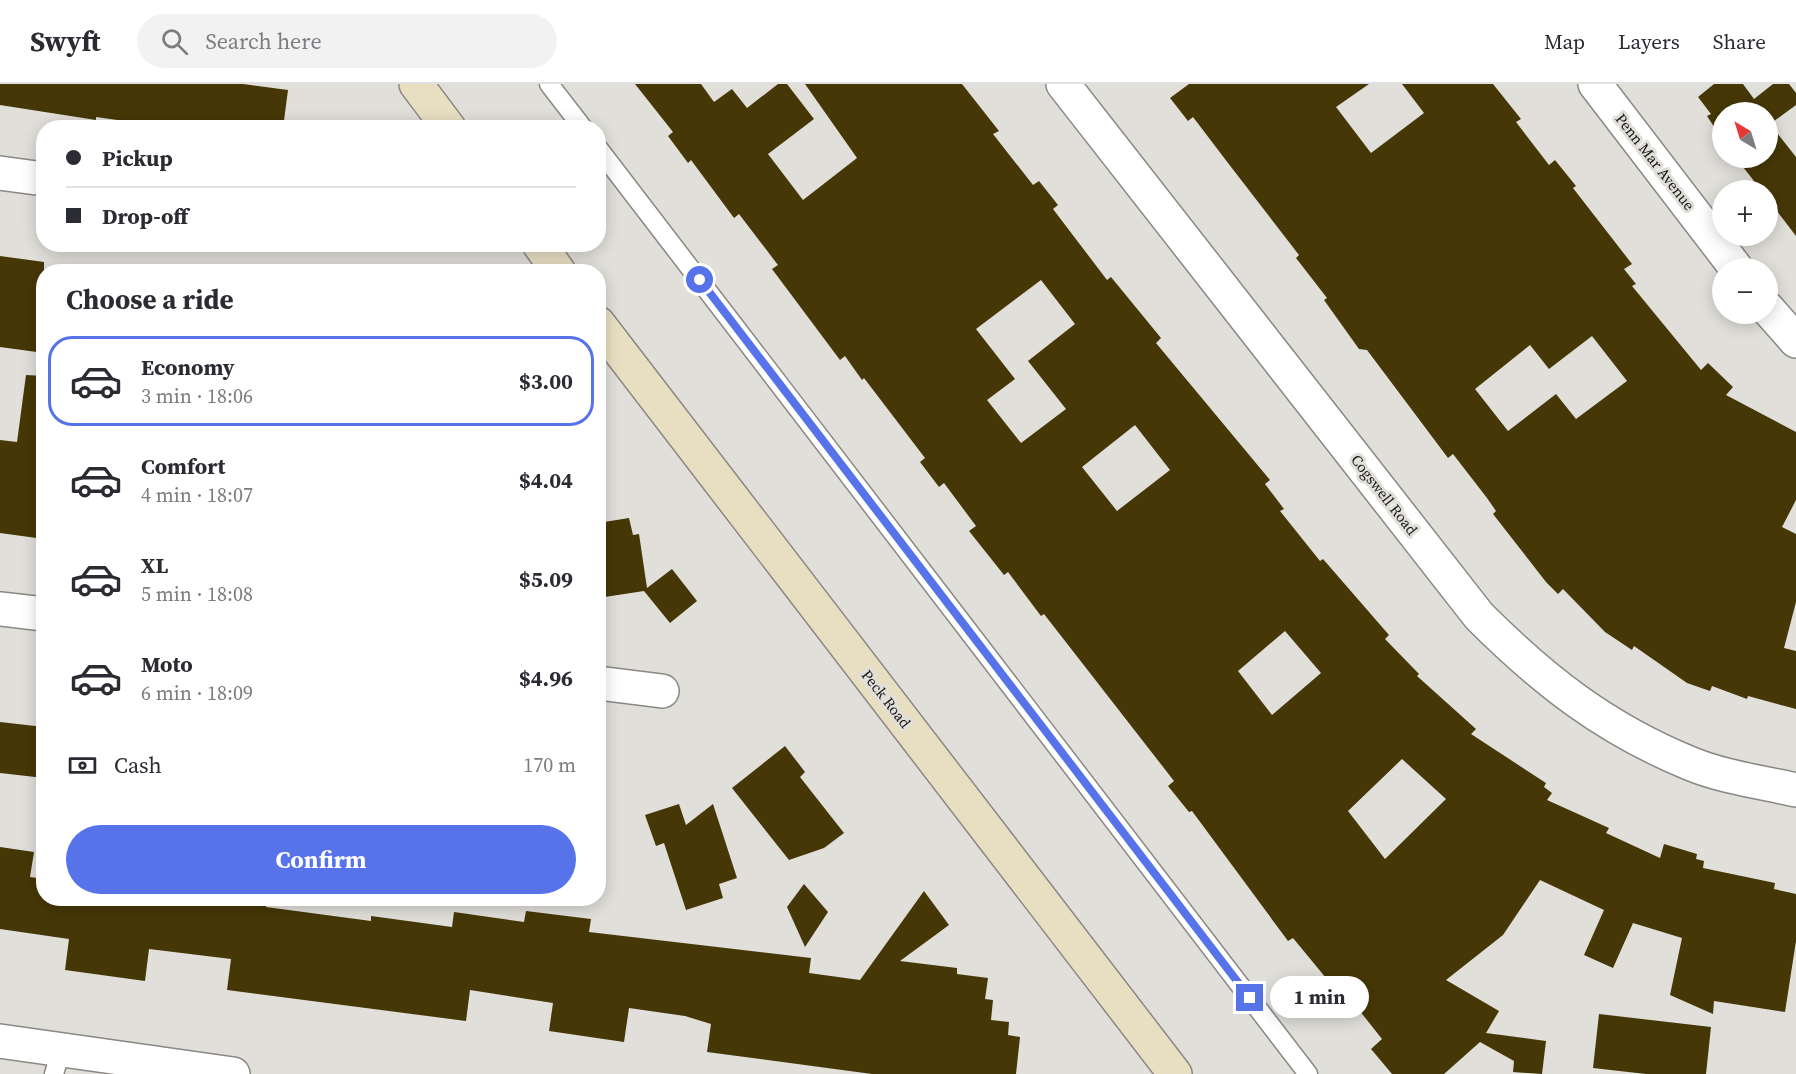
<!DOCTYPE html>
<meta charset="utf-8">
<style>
:root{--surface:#fff;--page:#f2f2f3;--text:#2b2b33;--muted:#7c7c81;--line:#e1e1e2;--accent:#5773e9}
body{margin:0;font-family:"Source Serif 4",serif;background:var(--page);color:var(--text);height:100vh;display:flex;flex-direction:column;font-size:22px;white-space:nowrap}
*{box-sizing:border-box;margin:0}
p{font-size:20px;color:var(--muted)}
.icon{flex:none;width:33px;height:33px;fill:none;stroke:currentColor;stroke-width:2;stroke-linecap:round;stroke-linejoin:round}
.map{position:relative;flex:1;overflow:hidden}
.drawer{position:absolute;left:36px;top:180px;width:570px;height:642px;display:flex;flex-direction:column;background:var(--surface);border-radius:24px;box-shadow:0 3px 15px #0003}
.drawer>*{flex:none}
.banner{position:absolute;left:36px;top:36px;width:570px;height:132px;border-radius:24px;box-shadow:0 3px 15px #0003;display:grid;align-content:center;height:132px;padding:0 30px;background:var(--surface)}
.needle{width:39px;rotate:322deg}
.tools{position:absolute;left:1712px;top:18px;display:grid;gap:12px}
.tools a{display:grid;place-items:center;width:66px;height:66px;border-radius:50%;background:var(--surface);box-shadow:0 3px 15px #0003;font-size:30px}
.end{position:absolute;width:27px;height:27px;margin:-14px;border:8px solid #5773e9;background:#fff;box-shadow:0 0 0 3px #fff}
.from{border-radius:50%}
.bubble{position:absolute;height:42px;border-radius:21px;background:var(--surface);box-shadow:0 3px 15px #0003;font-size:20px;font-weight:700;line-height:42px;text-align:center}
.banner b{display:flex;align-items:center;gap:21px;height:57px;font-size:22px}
.banner b+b{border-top:2px solid var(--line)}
.banner i{width:15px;height:15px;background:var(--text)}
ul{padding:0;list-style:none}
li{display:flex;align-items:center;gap:18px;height:90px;margin:0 12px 9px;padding:0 18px;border:3px solid transparent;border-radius:24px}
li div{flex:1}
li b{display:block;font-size:22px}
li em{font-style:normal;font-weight:700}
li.active{border-color:var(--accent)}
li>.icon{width:54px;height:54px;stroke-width:1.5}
h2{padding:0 30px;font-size:27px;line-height:72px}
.pay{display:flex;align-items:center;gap:15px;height:66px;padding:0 30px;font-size:22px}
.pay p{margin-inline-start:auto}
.cta{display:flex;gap:12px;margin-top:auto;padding:12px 30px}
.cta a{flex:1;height:69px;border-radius:36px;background:var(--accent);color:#fff;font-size:24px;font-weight:700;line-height:69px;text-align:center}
header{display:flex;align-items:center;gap:36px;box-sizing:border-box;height:84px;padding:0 30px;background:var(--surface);border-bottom:2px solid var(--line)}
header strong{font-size:28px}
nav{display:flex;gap:33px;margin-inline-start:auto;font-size:21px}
.search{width:420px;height:54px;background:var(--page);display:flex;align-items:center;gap:15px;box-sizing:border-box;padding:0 21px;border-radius:33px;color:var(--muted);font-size:22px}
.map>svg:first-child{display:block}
.building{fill:#463706;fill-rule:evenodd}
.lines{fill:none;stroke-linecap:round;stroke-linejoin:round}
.service-casing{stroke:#8a8884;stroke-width:21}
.minor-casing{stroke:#8a8884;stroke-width:36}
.secondary-casing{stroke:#8a8884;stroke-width:36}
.service{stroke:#fff;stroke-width:18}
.minor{stroke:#fff;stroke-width:33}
.secondary{stroke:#e8dfc3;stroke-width:33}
.route{stroke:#5773e9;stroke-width:8}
.labels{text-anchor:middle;stroke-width:6;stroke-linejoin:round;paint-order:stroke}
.street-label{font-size:15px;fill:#171614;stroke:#e1dfda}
</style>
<header>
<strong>Swyft</strong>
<div class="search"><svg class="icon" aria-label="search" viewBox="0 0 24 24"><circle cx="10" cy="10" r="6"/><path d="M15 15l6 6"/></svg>Search here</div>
<nav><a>Map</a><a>Layers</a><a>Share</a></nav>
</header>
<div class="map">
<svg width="1796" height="990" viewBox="0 0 1796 990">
<rect width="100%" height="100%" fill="#e1dfda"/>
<path class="building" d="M0 0H243L288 6 283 44H235L176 36 175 44 96 33V36L0 21Z
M635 0H701L714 18 732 5 747 24 778 0H787L814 35 768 70 803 116 857 74 805 0H962L999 47 993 50 1033 101 1039 97 1058 121 1053 125 1107 196 1111 193 1161 254 1156 259 1270 396 1265 400 1284 425 1280 427 1320 477 1323 475 1389 551 1385 555 1419 590 1417 592 1476 645 1471 650 1546 699 1544 703 1552 709 1547 716 1609 744 1606 749 1660 774 1664 760 1697 770 1696 775 1704 777 1703 784 1775 799 1774 805 1796 810V857L1785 928 1714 917 1713 930 1670 911 1682 854 1633 839 1613 884 1584 871 1604 826 1540 796 1503 851 1446 896 1499 927 1486 949 1546 957 1542 990 1513 988 1514 977 1480 958 1444 990H1392L1371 965 1382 955 1344 907 1340 911 1293 854 1288 857 1192 727 1189 728 1168 702 1174 697 1044 530 1041 532 1008 488 1004 491 969 447 976 442 944 399 939 403 920 378 925 374 864 294 862 296 845 272 840 276 772 185 778 181 739 130 734 134 691 76 688 79 668 52 673 48ZM1041 196 1075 240 1028 277 1066 325 1021 359 987 316 1015 295 976 245ZM1135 341 1170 386 1117 427 1082 383ZM1285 547 1321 589 1272 631 1238 587ZM1402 675 1446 715 1385 775 1348 727Z
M1189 0H1369L1336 23 1371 69 1424 29 1402 0H1493L1521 35 1516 38 1549 81 1555 76 1576 102 1573 104 1632 180 1624 185 1636 200 1632 202 1701 286 1708 279 1733 303 1726 311 1796 348V416L1782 443 1796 450V518L1784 564 1796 567V625L1748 612 1747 615 1712 602 1710 607 1687 599 1634 562 1632 566 1605 548 1563 505 1558 510 1546 498 1493 430 1496 427 1487 414 1453 370 1448 374 1367 266 1359 265 1324 216 1327 214 1296 174 1299 171 1228 79 1193 33 1188 37 1170 14ZM1592 252 1627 297 1576 335 1556 310 1508 347 1475 305 1530 261 1549 285Z
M1714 0H1743L1754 15 1773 0H1789L1796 9V21L1770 40 1796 73V152L1767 114V106H1761L1736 74H1767V28H1722V55L1707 32 1711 30 1698 13Z
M0 172 44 178V269L0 263Z
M26 291 44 292V455L0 449V356L17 358Z
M629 434 633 451 639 450 647 504 672 485 697 517 670 539 644 507 598 514V439Z
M0 638 44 643V694L0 689Z
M785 662 805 688 800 693 844 749 824 764 789 776 732 704Z
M679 720 686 741 713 720 737 794 719 800 723 814 686 826 664 759 656 762 645 731Z
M0 763 34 768 30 793 44 795V814H267L266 823 371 837V832L452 843 454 828 524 838 526 827 591 835 589 848 811 874 809 889 860 896 924 807 949 841 900 877 957 884V890L988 894 985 915 993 916 991 936 1009 938 1008 951 1020 953 1016 990H872L707 968 711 940 685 932 629 924 624 958 549 947 553 919 470 906 466 937 227 906 231 875 149 865 145 897 65 886 69 855 0 845Z
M804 800 828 828 805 863 787 823Z
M1599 930 1711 943 1706 990H1646L1593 984Z"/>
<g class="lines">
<g class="service-casing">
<path id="service" d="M549 0 583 44
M598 64 1308 990
M54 990 61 966"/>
</g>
<g class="minor-casing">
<path id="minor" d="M1063 0 1479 532C1543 596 1604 644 1689 679 1722 693 1761 698 1796 706
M1595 0 1736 184
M0 89 44 95
M1767 224 1796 257
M0 525 44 530
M598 599 662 607
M0 957 233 990"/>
</g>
<g class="secondary-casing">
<path id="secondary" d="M416 0 449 44
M539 160 559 188
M598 239 1175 990"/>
</g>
<use href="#service" class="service"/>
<use href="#minor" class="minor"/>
<use href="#secondary" class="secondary"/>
</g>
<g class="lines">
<path class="route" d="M700 196 1250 914"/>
</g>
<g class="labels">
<g class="street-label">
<text transform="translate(1655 78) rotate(52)" y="5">Penn Mar Avenue</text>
<text transform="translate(1384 411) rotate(52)" y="5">Cogswell Road</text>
<text transform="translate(886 615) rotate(52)" y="5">Peck Road</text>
</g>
</g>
</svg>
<div class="tools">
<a><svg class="needle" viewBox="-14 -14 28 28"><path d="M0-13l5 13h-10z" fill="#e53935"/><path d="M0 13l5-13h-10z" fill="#7c7c81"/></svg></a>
<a>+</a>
<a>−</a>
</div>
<i class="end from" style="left:700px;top:196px"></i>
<i class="end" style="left:1250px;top:914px"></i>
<div class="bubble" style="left:1270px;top:892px;width:99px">1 min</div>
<div class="banner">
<b><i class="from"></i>Pickup</b>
<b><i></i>Drop-off</b>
</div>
<section class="drawer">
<h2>Choose a ride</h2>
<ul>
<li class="active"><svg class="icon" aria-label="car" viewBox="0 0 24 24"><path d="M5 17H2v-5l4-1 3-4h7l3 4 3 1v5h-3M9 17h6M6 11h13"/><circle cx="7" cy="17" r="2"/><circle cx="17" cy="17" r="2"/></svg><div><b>Economy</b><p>3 min · 18:06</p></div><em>$3.00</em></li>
<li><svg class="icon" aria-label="car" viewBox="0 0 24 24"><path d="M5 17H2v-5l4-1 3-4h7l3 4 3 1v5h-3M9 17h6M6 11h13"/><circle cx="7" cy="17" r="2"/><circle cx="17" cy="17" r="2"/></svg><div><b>Comfort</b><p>4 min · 18:07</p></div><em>$4.04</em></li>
<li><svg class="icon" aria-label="car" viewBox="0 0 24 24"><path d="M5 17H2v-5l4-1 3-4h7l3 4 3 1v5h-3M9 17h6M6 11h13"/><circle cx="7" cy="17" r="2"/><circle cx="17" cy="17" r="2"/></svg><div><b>XL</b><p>5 min · 18:08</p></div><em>$5.09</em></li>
<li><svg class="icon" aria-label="car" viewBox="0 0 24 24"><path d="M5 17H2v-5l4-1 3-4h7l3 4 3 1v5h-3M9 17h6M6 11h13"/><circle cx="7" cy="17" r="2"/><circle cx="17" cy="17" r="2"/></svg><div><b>Moto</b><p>6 min · 18:09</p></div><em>$4.96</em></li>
</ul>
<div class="pay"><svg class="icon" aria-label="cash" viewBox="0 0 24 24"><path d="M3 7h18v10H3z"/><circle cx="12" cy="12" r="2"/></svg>Cash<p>170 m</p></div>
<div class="cta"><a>Confirm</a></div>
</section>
</div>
